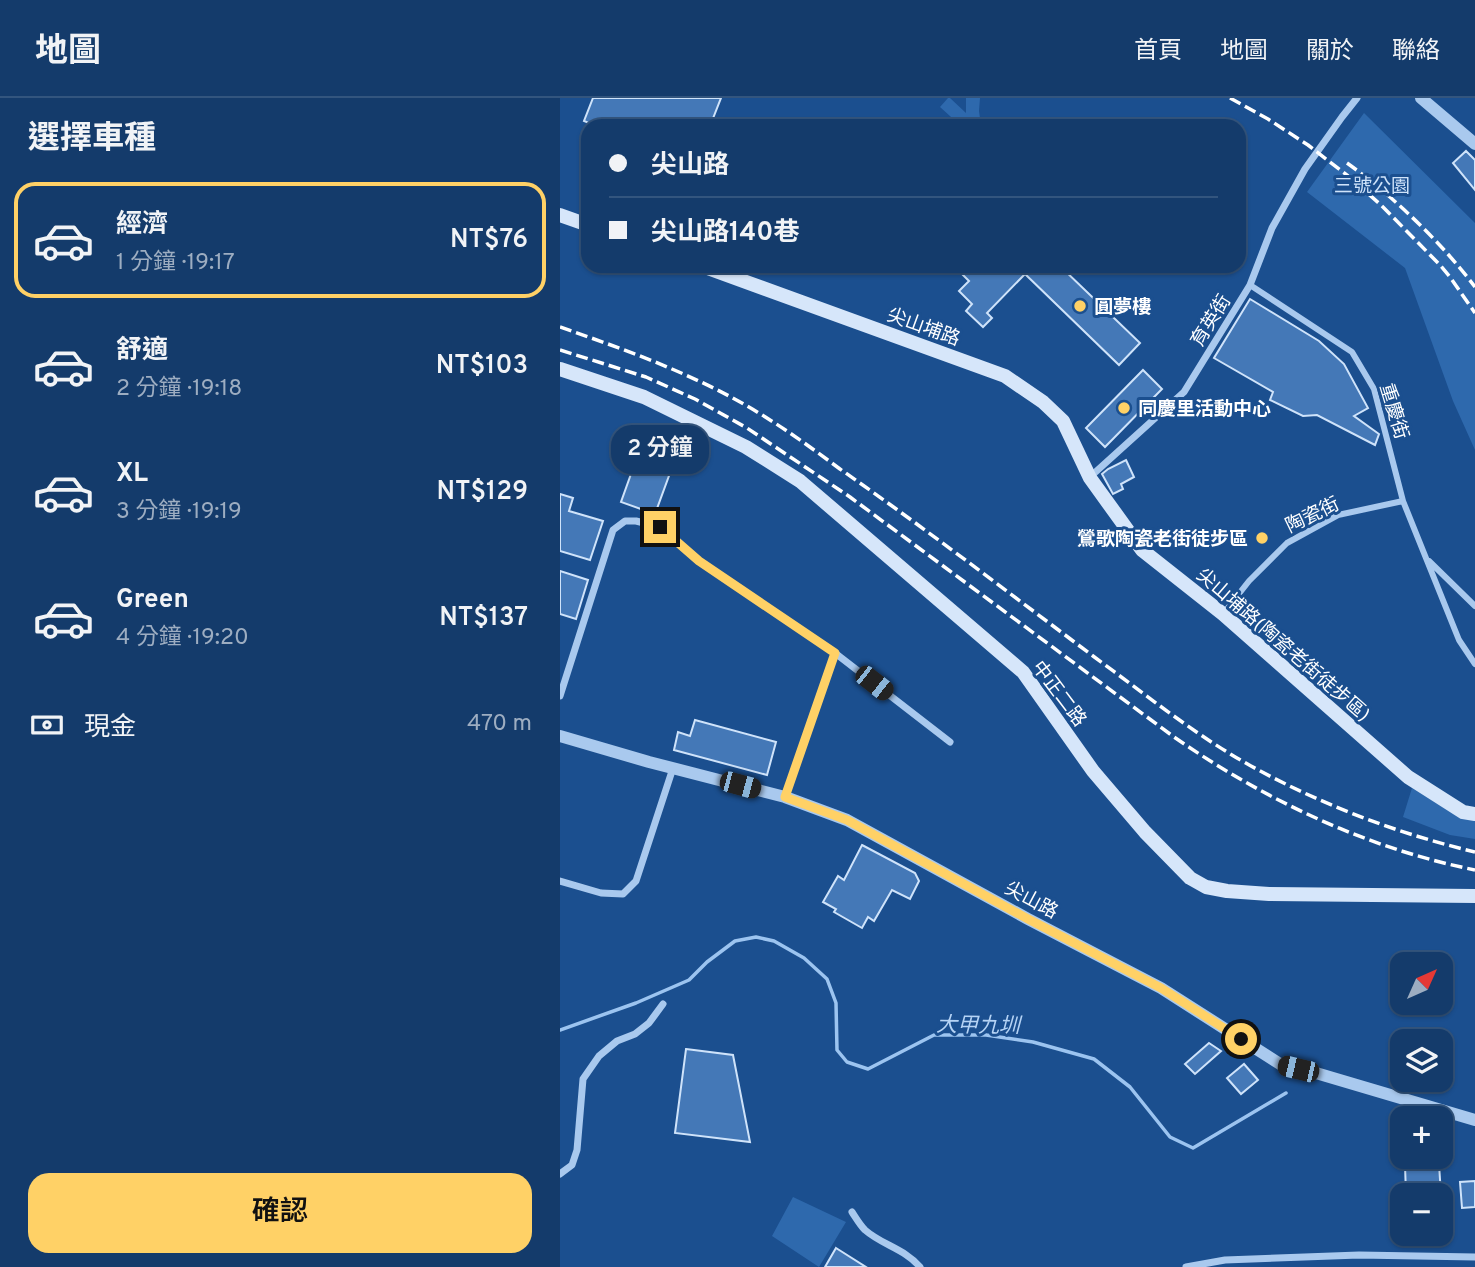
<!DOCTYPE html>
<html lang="zh-TW">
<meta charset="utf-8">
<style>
:root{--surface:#143b6b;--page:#214673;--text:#f1f3f6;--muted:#9dadc1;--line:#33557e;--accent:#ffd166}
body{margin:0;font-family:Overpass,"Noto Sans TC",sans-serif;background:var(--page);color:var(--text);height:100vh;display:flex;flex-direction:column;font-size:26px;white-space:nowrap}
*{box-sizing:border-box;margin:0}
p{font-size:23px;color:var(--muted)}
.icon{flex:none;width:38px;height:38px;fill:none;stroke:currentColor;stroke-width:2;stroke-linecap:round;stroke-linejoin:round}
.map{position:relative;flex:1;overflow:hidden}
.details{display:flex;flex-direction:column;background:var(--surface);width:560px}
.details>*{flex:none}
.top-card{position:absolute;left:21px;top:21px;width:665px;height:154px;border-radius:21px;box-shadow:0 2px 5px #0004,0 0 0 2px var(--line);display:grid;align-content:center;height:154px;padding:0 28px;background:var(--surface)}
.needle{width:46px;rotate:45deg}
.fabs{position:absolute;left:830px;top:854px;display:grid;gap:14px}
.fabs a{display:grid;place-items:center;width:63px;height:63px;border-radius:14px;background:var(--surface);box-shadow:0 2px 5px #0004,0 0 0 2px var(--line);font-size:35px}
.end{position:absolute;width:32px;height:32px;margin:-16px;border:9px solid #ffd166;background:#111;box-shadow:0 0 0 4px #111}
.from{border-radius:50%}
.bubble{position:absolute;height:49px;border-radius:21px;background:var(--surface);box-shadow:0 2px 5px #0004,0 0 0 2px var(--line);font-size:23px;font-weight:600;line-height:49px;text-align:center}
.car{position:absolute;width:21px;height:42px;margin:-21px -10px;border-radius:9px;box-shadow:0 0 5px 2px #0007;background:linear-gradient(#222 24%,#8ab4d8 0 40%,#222 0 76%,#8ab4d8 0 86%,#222 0)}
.top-card b{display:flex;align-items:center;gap:24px;height:66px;font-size:26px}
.top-card b+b{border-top:2px solid var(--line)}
.top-card i{width:18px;height:18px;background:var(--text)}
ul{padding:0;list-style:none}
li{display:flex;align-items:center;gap:21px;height:116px;margin:0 14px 10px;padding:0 14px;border:4px solid transparent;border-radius:21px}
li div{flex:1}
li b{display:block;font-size:26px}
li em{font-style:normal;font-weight:600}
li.current{border-color:var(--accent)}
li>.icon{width:63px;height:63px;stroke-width:1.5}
h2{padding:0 28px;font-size:32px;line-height:84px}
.pay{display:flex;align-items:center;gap:18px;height:77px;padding:0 28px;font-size:26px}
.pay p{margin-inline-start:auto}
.action{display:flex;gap:14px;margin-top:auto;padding:14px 28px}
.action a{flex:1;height:80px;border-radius:21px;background:var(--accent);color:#111;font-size:28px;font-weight:600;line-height:80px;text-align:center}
header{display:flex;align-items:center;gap:42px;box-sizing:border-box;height:98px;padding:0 35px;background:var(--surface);border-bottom:2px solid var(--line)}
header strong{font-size:33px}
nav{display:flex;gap:38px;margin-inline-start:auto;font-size:24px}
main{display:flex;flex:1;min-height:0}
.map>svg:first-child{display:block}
.green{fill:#2e69ad}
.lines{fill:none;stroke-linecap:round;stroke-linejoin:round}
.stream{stroke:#9cc4f0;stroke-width:3.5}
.building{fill:#4478b7;stroke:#cfe3fa;stroke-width:2}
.pedestrian{stroke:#a9c9ee;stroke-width:6}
.minor{stroke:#a9c9ee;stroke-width:7}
.tertiary{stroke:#a9c9ee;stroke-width:12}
.secondary{stroke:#d6e6fa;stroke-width:14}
.rail{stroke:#fff;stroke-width:3.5;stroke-dasharray:12 5;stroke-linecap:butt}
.route{stroke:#ffd166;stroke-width:9}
.poi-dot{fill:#ffd166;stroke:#1b4f8f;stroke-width:2.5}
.labels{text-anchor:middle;stroke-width:6;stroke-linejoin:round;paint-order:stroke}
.park-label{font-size:19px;fill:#cfe3fa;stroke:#1b4f8f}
.poi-label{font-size:19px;font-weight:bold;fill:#fff;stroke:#1b4f8f;text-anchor:start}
.street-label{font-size:19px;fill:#fff;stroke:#1b4f8f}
.water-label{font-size:21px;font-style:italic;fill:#b5d3f5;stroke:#1b4f8f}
</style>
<header>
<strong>地圖</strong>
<nav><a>首頁</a><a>地圖</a><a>關於</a><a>聯絡</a></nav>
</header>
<main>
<section class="details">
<h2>選擇車種</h2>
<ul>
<li class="current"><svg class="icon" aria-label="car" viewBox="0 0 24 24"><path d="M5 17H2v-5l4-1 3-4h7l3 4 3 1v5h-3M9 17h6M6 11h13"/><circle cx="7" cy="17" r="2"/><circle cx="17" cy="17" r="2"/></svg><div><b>經濟</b><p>1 分鐘 · 19:17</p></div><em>NT$76</em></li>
<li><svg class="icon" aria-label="car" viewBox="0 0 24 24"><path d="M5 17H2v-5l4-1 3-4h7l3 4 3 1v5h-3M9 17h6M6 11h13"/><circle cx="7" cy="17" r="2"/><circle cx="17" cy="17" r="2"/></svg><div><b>舒適</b><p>2 分鐘 · 19:18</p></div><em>NT$103</em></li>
<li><svg class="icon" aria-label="car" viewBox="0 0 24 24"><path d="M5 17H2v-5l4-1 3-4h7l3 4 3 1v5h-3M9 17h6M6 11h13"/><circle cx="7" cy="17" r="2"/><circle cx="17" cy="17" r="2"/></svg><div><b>XL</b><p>3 分鐘 · 19:19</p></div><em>NT$129</em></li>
<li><svg class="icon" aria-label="car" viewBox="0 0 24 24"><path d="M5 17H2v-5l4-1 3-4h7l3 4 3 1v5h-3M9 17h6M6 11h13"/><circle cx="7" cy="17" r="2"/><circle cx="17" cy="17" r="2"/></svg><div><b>Green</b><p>4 分鐘 · 19:20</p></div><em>NT$137</em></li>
</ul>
<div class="pay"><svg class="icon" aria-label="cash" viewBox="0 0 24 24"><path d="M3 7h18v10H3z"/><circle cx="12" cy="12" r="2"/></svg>現金<p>470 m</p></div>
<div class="action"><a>確認</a></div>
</section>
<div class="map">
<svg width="915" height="1169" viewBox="0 0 915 1169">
<rect width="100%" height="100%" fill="#1b4f8f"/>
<path class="green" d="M388 0H390L406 15V0H420L419 13 421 28H401L380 9Z
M804 15 915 125V352L893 303 845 170 747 94Z
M852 690 892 715 915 721V741L890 737 843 719Z
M233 1099 286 1124 259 1169 212 1138Z"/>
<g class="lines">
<path class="stream" d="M0 932 76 905 129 882 147 864 175 843 196 839 214 843 244 860 267 881 276 905 277 952 287 964 308 971 374 937H426L473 944 534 961 570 989 610 1039 633 1050 726 995"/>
</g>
<path class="building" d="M33 0H161L150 28H36L24 23Z
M906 53 915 62V92L893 65Z
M394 168H500L580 245 559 267 465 176 427 215 432 220 423 229 406 213 412 206 399 193 409 183Z
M690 201 759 243 784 266 808 310 794 318 819 336 815 347 757 317 743 318 710 302 713 294 654 260Z
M583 272 602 291 545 349 526 330Z
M76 362 110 375 95 416 61 404Z
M566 362 574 379 561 386 563 391 553 396 542 376 548 371Z
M0 396 13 400 9 413 43 423 30 462 0 453Z
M0 473 28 482 16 521 0 516Z
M135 622 216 644 207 677 114 652 118 634 130 638Z
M302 747 355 775 359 783 350 801 332 792 314 823 308 819 302 830 274 814 276 811 263 804 278 778 284 782Z
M649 945 661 953 635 976 625 966Z
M126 951 173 957 190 1044 115 1035Z
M684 966 698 982 681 996 667 980Z
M879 1066 881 1097H846L845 1067Z
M915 1083V1109L902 1110 900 1084Z
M276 1150 306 1169H265Z"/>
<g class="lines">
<path class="pedestrian" d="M690 187 792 254 814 291 843 403 899 542 915 566
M869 463 915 508
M663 516 689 483 727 445 778 417 843 403"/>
<path class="minor" d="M530 379 624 294 690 187 712 130 745 71 782 19 797 0
M0 598 53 432 65 423H76L100 429 139 463 275 555 390 644
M225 699 275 555
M0 783 41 795 63 796 76 783 113 670
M0 1076 12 1067 17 1052 23 981 39 958 57 943 75 936 89 925 103 906
M292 1114C296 1120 300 1127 305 1132 322 1147 345 1151 360 1169
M626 1169 665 1162 799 1157 915 1159"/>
<path class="tertiary" d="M861 0 915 46
M0 638 89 664 225 699 287 722 468 821 601 890 720 966 756 975 915 1022"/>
<path class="secondary" d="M0 117 28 127
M142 168 445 278 483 304 503 323 530 380 582 452 663 516 848 679 903 714 915 716
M0 271 84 299 186 349 240 383 463 574 533 673 585 734 630 780 646 789 667 793 709 796 915 798"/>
<path class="rail" d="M670 0 708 21 748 47 788 78 821 107 880 167 890 179 915 215
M787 65C832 97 882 145 915 189
M0 229C72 254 145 280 210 322 234 337 257 354 280 371 366 431 449 495 533 558 585 596 635 637 691 668 762 707 836 735 915 754
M0 252 86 279 135 301 187 330 290 399 614 639C705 702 806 750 915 772"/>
</g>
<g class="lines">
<path class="route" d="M100 429 139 463 275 555 225 699 287 722 468 821 601 890 681 941"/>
</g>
<g class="poi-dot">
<circle cx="520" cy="208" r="7"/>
<circle cx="564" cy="310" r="7"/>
<circle cx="702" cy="440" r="7"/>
</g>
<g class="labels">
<g class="park-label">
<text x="812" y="94">三號公園</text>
</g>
<g class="poi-label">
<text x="534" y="215">圓夢樓</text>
<text x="578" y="317">同慶里活動中心</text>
<text x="688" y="447" text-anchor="end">鶯歌陶瓷老街徒步區</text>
</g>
<g class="street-label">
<text transform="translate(650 222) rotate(-58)" y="7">育英街</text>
<text transform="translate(364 228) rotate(20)" y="7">尖山埔路</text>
<text transform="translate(835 313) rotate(73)" y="7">重慶街</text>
<text transform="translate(752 416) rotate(-26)" y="7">陶瓷街</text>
<text transform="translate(724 546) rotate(41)" y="7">尖山埔路(陶瓷老街徒步區)</text>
<text transform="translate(500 595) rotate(53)" y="7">中正二路</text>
<text transform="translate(472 801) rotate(28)" y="7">尖山路</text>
</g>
<g class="water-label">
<text transform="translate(418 927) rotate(1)" y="7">大甲九圳</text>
</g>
</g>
</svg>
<div class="fabs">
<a><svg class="needle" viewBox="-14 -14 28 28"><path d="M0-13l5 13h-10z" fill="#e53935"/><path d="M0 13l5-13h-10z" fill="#9dadc1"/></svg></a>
<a><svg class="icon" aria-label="layers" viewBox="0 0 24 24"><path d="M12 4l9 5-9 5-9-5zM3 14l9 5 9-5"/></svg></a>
<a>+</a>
<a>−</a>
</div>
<i class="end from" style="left:681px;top:941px"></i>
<i class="end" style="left:100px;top:429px"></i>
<div class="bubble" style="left:51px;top:327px;width:98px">2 分鐘</div>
<i class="car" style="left:314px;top:585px;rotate:128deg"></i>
<i class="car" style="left:180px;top:687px;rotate:105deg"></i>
<i class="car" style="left:738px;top:971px;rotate:283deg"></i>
<div class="top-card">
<b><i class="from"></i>尖山路</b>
<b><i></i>尖山路140巷</b>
</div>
</div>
</main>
